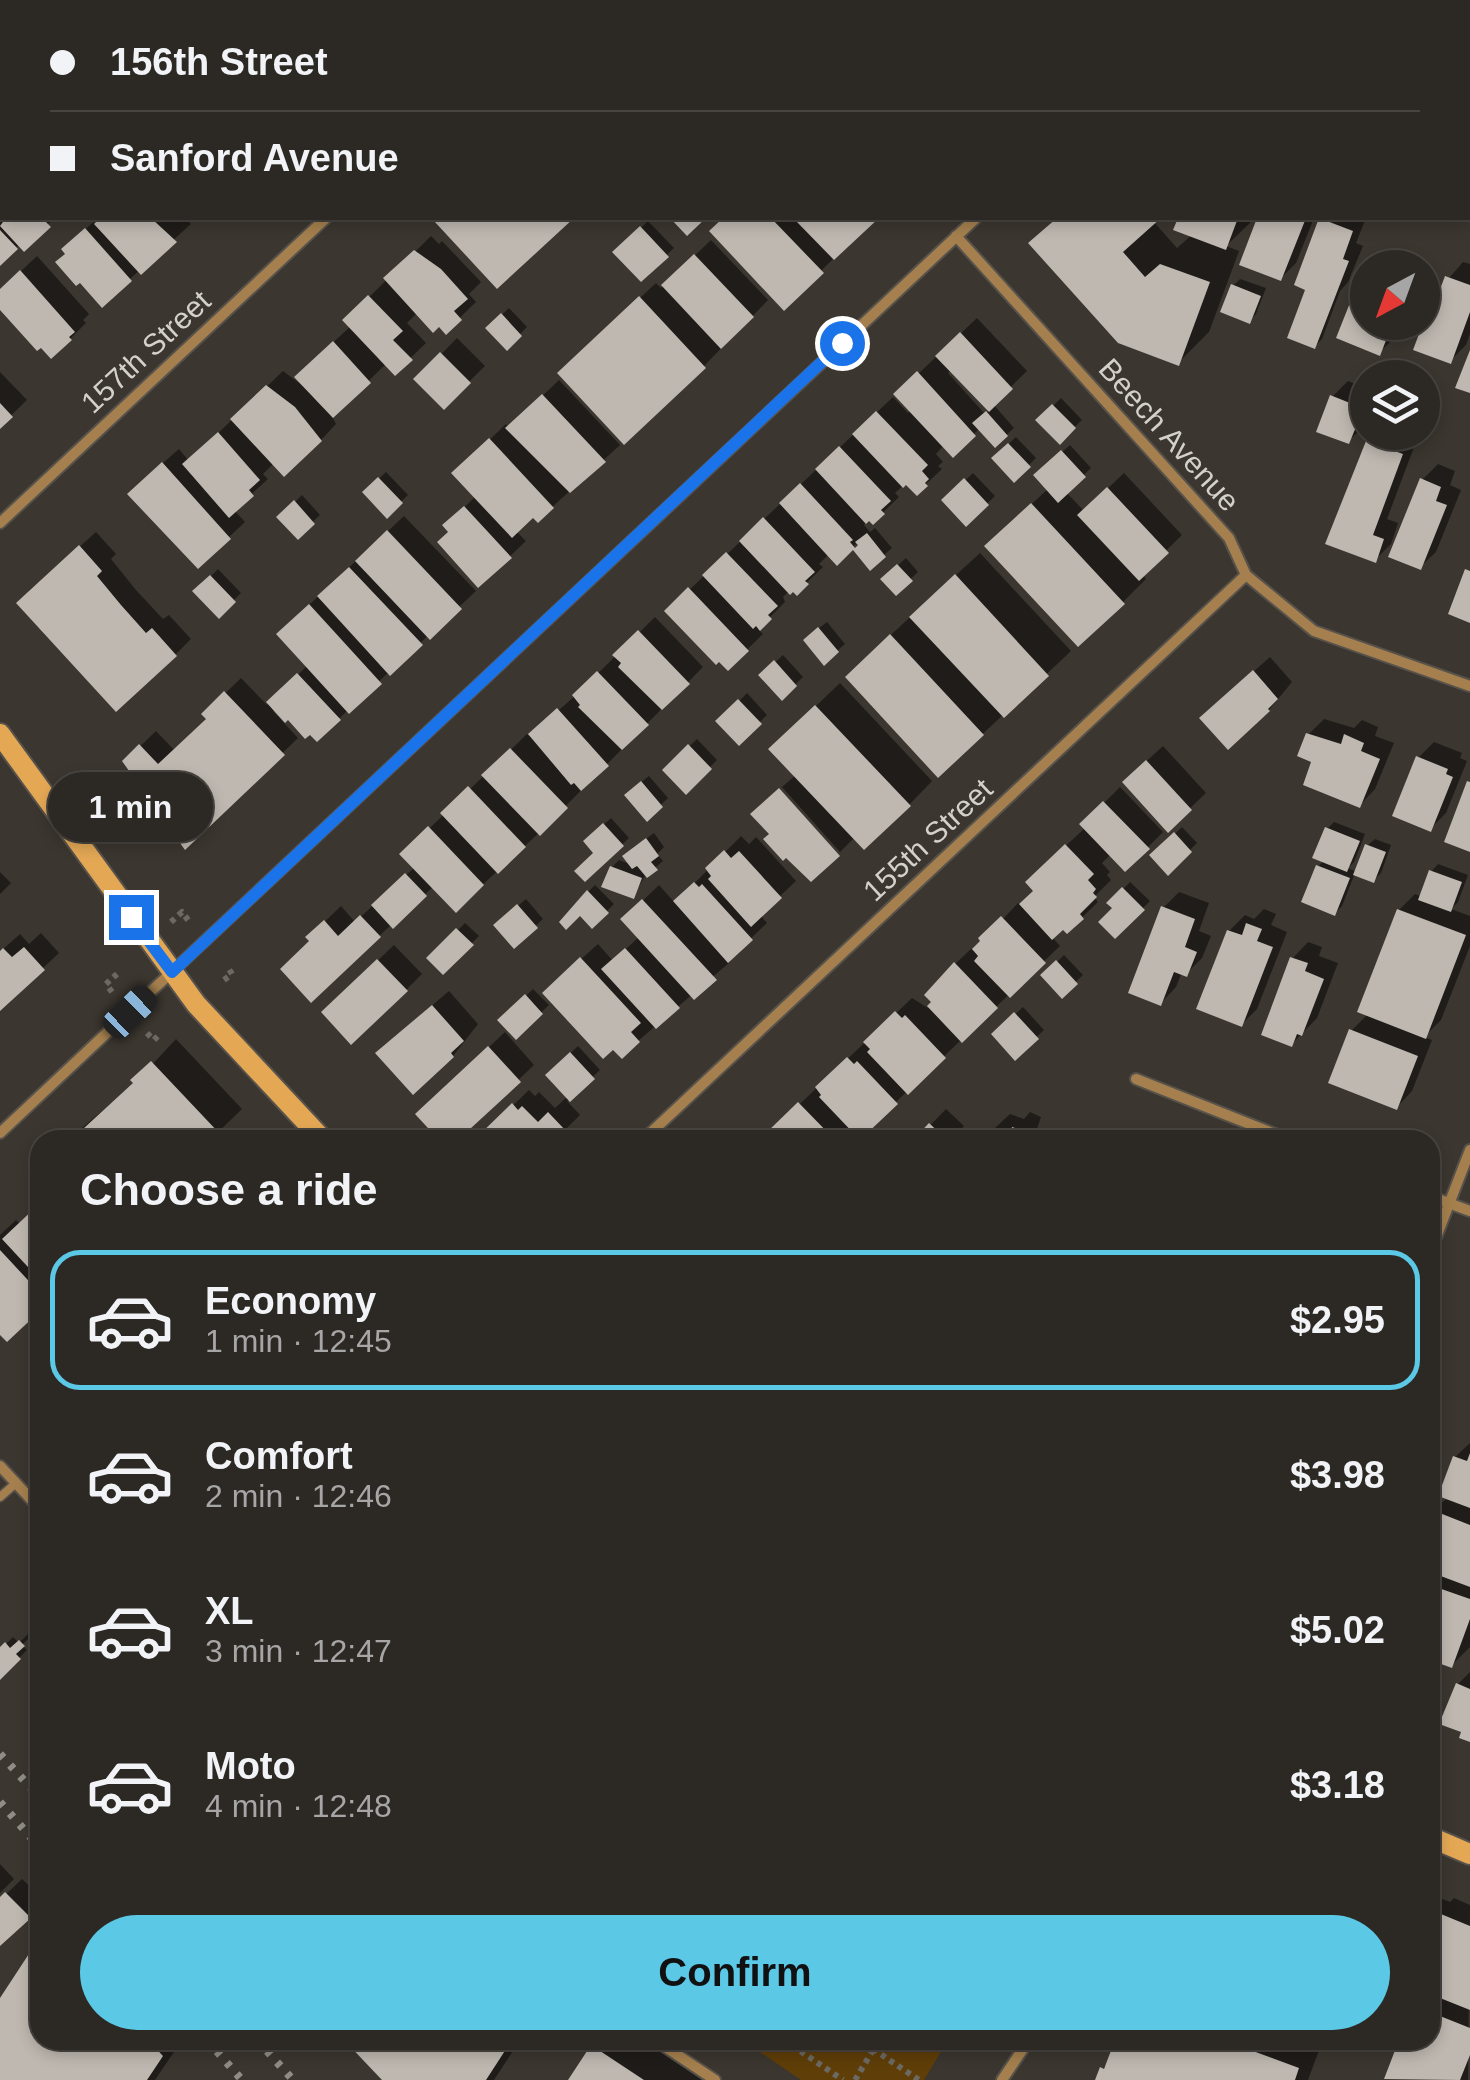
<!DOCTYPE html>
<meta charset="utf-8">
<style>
:root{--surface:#2c2823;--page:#34302b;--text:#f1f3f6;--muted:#a6a6a6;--line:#484441;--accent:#5bc8e6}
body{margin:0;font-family:Helvetica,sans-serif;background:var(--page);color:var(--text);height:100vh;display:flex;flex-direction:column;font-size:38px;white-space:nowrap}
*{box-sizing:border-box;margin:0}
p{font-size:32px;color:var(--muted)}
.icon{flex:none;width:55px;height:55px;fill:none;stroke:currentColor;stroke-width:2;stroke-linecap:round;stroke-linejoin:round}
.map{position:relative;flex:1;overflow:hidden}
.side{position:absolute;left:30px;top:1130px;width:1410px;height:920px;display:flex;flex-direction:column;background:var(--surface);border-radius:30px;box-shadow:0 5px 15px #0003,0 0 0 2px var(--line)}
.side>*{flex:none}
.banner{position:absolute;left:0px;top:0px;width:1470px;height:220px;box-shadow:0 5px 15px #0003,0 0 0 2px var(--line);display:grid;align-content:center;height:220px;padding:0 50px;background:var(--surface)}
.needle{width:65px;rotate:221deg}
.fabs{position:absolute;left:1350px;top:250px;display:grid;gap:20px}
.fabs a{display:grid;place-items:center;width:90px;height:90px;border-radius:50%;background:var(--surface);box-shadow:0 5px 15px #0003,0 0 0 2px var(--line);font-size:50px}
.end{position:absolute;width:45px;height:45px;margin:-22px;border:12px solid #1a73e8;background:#fff;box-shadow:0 0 0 5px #fff}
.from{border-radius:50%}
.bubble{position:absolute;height:70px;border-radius:35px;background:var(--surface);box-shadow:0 5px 15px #0003,0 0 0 2px var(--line);font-size:32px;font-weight:600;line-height:70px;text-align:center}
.car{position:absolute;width:30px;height:60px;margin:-30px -15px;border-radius:12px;box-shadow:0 0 8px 2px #0007;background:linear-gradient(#222 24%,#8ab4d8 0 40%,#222 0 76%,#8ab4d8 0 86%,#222 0)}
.banner b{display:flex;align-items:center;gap:35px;height:95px;font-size:38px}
.banner b+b{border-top:2px solid var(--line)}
.banner i{width:25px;height:25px;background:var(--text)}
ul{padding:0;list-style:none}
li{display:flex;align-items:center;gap:30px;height:140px;margin:0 20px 15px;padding:0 30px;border:5px solid transparent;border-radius:30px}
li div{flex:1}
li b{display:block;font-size:38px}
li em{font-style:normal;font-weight:600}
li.on{border-color:var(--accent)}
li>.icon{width:90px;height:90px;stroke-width:1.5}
h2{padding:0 50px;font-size:45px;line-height:120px}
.primary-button{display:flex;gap:20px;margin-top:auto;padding:20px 50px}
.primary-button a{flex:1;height:115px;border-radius:60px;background:var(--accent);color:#111;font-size:40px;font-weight:600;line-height:115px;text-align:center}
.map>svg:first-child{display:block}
.green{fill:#5f3e08}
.shadow{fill:#0007;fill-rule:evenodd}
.building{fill:#beb8b0}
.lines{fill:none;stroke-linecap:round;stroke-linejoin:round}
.lane-casing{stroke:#57524b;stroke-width:11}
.street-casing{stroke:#57524b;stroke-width:14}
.secondary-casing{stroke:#57524b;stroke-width:24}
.path{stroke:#6c6862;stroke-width:6;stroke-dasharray:5 5;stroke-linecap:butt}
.lane{stroke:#a5804e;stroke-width:8}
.street{stroke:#a5804e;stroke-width:10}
.secondary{stroke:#e4a855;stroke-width:20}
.rail{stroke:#908d87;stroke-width:8;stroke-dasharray:5 10;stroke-linecap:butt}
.route{stroke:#1a73e8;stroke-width:12}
.labels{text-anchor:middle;stroke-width:10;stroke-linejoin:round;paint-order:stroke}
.street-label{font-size:30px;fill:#d4d1cc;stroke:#3b362f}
</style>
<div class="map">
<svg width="1470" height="2080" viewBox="0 0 1470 2080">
<rect width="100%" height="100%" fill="#3b362f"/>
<path class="green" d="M742 2040H948L924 2080H801Z"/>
<path class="shadow" d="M45 0H119L122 2H42Z
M128 0H228L225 2Z
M242 0H264L266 2H239Z
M309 0H352L354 2H306Z
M359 0H427L425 2Z
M682 0H739L741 2H679Z
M749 0H834L832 2Z
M900 0H966L963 2Z
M1470 9V110L1468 112V12Z
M2 28V142L0 145V31Z
M9 218H56L20 244 0 263V222Z
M98 218H184L191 224 102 304 68 254 80 234Z
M441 218H570L497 285 437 221Z
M726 218 804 220 875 218 784 307 712 231Z
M1057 218H1157L1153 221 1177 248 1193 234 1177 228 1181 218H1255L1226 246 1239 251 1209 332 1178 363 1032 243Z
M1260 218H1314L1296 263 1280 279 1242 263Z
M1324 218H1366L1356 243 1363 246 1348 282 1340 291 1322 339 1315 346Z
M648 221 674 248 642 279 616 252Z
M431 236 439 244 442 241 481 282 469 294 476 302 446 331 418 312 407 323 426 343 395 373 386 364 332 416 336 424 321 440 274 463 263 474 268 479 234 510 245 522 229 537 146 478 179 449 189 461 283 371 303 386 313 361 351 326 346 320Z
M711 240 768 300 704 366 576 358 656 283 661 288Z
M1384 249 1424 265 1422 268H1368V322H1401L1395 337 1379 353 1339 336 1368 265Z
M37 256 89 314 83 320 86 323 70 339 0 306V291Z
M1463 262 1470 264V334L1466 345 1450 361 1437 292Z
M1240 279 1266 288 1256 314 1249 321 1233 286Z
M509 308 527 327 507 347 488 328Z
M977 318 1027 371 993 404 1014 428 995 445 980 428 953 454 944 445 936 454 943 462 938 466 942 469 926 484 917 493 907 482 895 493 899 497 873 522 869 517 864 525 870 532 875 528 892 548 884 555 862 538 837 562 829 554 819 564 823 567 797 592 790 590 783 597 785 602 758 629 763 634 728 668 667 611 893 397 908 413 912 410 897 394ZM952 370 990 409 985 414 948 373Z
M457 338 485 366 444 406 417 379Z
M0 372 27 400 0 426Z
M559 380 620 445 538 520 533 515 516 531 526 541 510 556 451 531 446 525 476 496 455 473 506 424 509 428Z
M1348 381 1368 389V423L1348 441 1332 397Z
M1061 398 1082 420 1060 441 1039 420Z
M1378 432H1399L1417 439 1387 519 1398 523 1391 544 1375 560 1328 543 1368 443Z
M1016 437 1036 458 1014 480 994 458Z
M1070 445 1091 468 1066 492 1084 511 1124 473 1182 535 1142 574 1146 579 1123 602 1011 523 1049 488 1037 475Z
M1438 464 1455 471 1450 485 1461 490 1436 552 1420 567 1422 480Z
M386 472 408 495 387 515 365 492Z
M973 473 995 496 966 524 945 500Z
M302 495 320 515 298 536 280 517Z
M404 516 476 591 317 739 276 708 273 711 298 738 186 846 125 761 156 731 175 751 209 719 204 714 241 678 267 705 308 665 294 619Z
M96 532 116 554 111 559 136 590 163 619 169 615 191 639 175 655 35 587Z
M980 553 1071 651 939 775 871 653Z
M906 558 918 572 896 593 883 579Z
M218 569 241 593 219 615 196 591Z
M655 617 703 667 540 832 456 909 434 886 379 936 312 941 309 937 341 906 355 922 415 867 403 854 527 734 529 736 575 696Z
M827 622 845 644 824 662 813 633Z
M783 655 803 677 782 697 762 675Z
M1270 657 1292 682 1269 710 1228 746 1218 703Z
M840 683 932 781 909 805 855 837 840 852 782 787 796 775 795 726Z
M747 693 767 715 739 742 719 722Z
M1324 719 1354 728 1362 720 1378 727 1375 736 1394 743 1375 789 1360 805 1315 761 1308 735Z
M697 739 717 760 686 791 665 770Z
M1434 742 1462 753 1460 758 1467 761 1446 813 1430 829 1418 758Z
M1163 746 1206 793 1168 829 1140 767Z
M649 776 668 798 647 818 634 788Z
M1120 787 1163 832 1148 847 1111 854 1102 863 1110 872 1107 875 1111 880 1094 897 1098 902 1068 931 1063 926 1052 937 1060 946 858 1138 860 1140H776L769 1133 912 998 928 1008 934 1002 955 964 971 949 973 951 1018 903 1021 905 1036 890 1044 866 1086 827 1083 824Z
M611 818 629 838 585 879 597 852 586 841Z
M1334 822 1365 834 1354 862 1348 868 1357 872 1367 846 1375 839 1391 845 1381 873 1374 880 1355 873 1342 906 1335 913 1318 867 1324 860 1327 829Z
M1182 827 1197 843 1168 872 1153 855Z
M654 833 664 847 657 854 663 861 645 876 633 896 612 867 619 860 632 865V849Z
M741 836 749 844 756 837 796 881 760 915 767 923 728 960 730 962 638 1041 561 977 598 944 613 961 639 937 623 920 659 885 675 903Z
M1438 864 1468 875 1458 902 1451 909 1470 916V946L1441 1020 1424 1037 1432 1040 1412 1091 1397 1107 1351 1031 1368 1014 1399 910 1415 894 1420 896 1431 872Z
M0 872 11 883 0 894Z
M1130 882 1150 901 1115 936V908L1110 903Z
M595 885 614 904 592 926 574 906Z
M1179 892 1209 903 1199 931 1211 936 1202 958 1186 974 1182 972 1176 987 1161 1003 1164 907Z
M526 899 543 919 514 946 496 925Z
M1264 909 1276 914 1271 925 1287 932 1257 1009 1242 1024 1229 931 1245 915 1254 919Z
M465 923 479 936 443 972 430 958Z
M41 933 59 953 0 1008V952L20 934 29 944Z
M1308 942 1322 947 1319 956 1338 963 1317 1018 1291 1045 1293 958Z
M394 945 422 974 406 990 324 1012Z
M1064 955 1083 975 1062 995 1044 975Z
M533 989 549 1005 516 1036 501 1020Z
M449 991 478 1024 453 1056 394 1038Z
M1023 1007 1044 1030 1015 1057 994 1034Z
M505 1032 534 1065 455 1140H442L434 1099Z
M176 1039 242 1109 210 1140H68L136 1082Z
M578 1046 600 1070 567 1101 580 1115 555 1140H477L529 1090 535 1096 539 1092 555 1108 568 1096 548 1075Z
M946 1109 964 1126 951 1140H916Z
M1030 1112 1041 1117 1033 1140H982L1010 1114 1024 1119Z
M1086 1130 1110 1140H1076Z
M40 1205V1307L0 1332V1235L16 1220 20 1224Z
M1470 1443V1647L1452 1665 1438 1642 1430 1639V1512L1449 1497 1455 1457Z
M28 1634 30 1637 22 1645 27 1650 0 1677V1650L13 1637 19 1643Z
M1470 1672V1740L1465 1731 1458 1684Z
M0 1864 14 1879 0 1893Z
M22 1879 40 1896V1905L0 1943V1900Z
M1430 1894 1450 1902 1454 1898 1470 1905 1468 2080 1388 2077 1402 2040H1430Z
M40 1942V2040H182L155 2080H0V2002Z
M347 2040H520L494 2080H385Z
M600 2040H642L702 2080H571Z
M1118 2040H1309L1321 2045 1308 2080H1098Z"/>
<path class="building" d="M6 218H42L51 227 24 252 0 226Z
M95 218H151L177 242 141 275 94 224 98 220Z
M438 218H574L497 289 434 221Z
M670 218H706L687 236Z
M723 218H771L824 273 784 311 709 231Z
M803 218H879L834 260 797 222Z
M1057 218H1161L1123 252 1145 277 1160 264 1210 282 1179 366 1118 343 1028 243Z
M1178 218H1238L1226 250 1173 230Z
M1257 218H1306L1281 281 1239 265Z
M1319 218 1353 231 1343 259 1349 261 1315 349 1287 338 1305 290 1294 285Z
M640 226 669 257 641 282 612 252Z
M85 228 132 281 102 308 80 283 76 286 55 262 65 254 61 249Z
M0 230 18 249 0 266Z
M414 250 441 269 468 299 454 311 462 320 446 335 439 327 433 333 383 278Z
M694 254 754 317 721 349 661 285Z
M1367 260 1368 264 1376 267 1368 268V322H1393L1380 356 1336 338Z
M20 270 75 332 69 337 72 340 51 359 41 348 37 351 0 310V289Z
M1445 276 1470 285V312L1451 364 1413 350 1435 291 1439 292Z
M1231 284 1261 296 1250 324 1220 312Z
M368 295 403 331 393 340 413 360 395 376 342 320Z
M639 296 706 368 624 445 557 373Z
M501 313 522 336 507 351 485 328Z
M960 332 1013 389 989 412 935 356Z
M333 341 371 383 333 418 294 377Z
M1470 350V393L1455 388Z
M440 352 471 383 444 410 413 379Z
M917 371 976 436 953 458 893 394Z
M266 385 295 407 322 441 284 477 230 419Z
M542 394 606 462 570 493 505 428Z
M1330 395 1360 407 1362 402 1368 404V426L1358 422 1349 444 1316 432Z
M0 403 13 417 0 429Z
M1052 404 1076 428 1060 445 1035 420Z
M876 411 928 465 922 471 929 479 925 483 928 486 917 496 906 485 903 488 852 434Z
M986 411 1008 436 995 448 972 423Z
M218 432 260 480 249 490 254 496 229 518 182 464Z
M489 438 554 508 538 523 533 518 512 538 451 473Z
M1366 441 1403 454 1373 535 1384 539 1376 563 1325 544Z
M1008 443 1031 467 1014 483 991 458Z
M839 446 891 501 881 510 885 514 873 525 869 521 866 524 815 469Z
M1061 450 1086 477 1058 503 1033 475Z
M162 462 231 539 198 569 127 494Z
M378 477 403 503 387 519 362 492Z
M964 478 989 505 966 527 941 500Z
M1420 478 1441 487 1436 501 1447 505 1421 570 1388 557Z
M800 483 853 540 850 542 855 548 858 545 855 542 867 533 886 557 870 571 853 550 837 566 779 503Z
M1107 487 1169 553 1139 581 1077 515Z
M294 500 315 524 298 540 276 517Z
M1031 503 1125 604 1078 647 984 546Z
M464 506 512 558 478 588 437 542 448 532 442 525Z
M763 517 815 572 805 581 809 584 797 596 793 592 790 595 739 541Z
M387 530 462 609 430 640 355 561Z
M79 545 102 571 97 576 121 605 146 633 152 628 177 656 116 712 16 603Z
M726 552 778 606 768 615 772 619 760 631 756 626 753 629 702 575Z
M897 564 913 581 896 596 880 579Z
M349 567 423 645 390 676 317 596Z
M1465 569 1470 571V623L1448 614Z
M955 574 1049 676 1004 718 909 617Z
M210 575 236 602 219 619 192 591Z
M688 587 749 651 728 671 719 662 716 665 664 611Z
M309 604 382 684 349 714 276 634Z
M818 627 839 652 824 666 803 640Z
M638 630 690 684 662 710 618 667 621 663 612 655Z
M890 634 984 735 938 778 845 677Z
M774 660 797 686 782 701 758 675Z
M1253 670 1278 699 1268 709 1270 711 1228 750 1199 718Z
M597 671 649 725 622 750 578 707 580 705 572 695Z
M297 673 341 720 317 742 310 735 305 739 288 720 285 723 266 702Z
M224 691 285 755 185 850 122 761 139 744 158 764 206 719 201 714Z
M738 699 762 724 739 746 715 721Z
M815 705 911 806 864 850 768 749Z
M557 708 609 766 581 791 574 783 571 785 528 734Z
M1306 733 1341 744 1344 734 1364 743 1361 751 1380 759 1360 808 1303 785 1311 762 1297 756Z
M688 744 712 769 686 795 662 770Z
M510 748 568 808 540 836 481 775Z
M1416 756 1448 769 1446 774 1453 777 1431 832 1392 816Z
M1146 760 1192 810 1168 833 1122 782Z
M641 781 663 807 647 822 624 795Z
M1467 781 1470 782V852L1444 842Z
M468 786 526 847 498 874 440 813Z
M779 788 840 856 811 882 786 858 783 861 763 839 769 834 750 814Z
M1103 801 1150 849 1125 872 1079 824Z
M603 823 624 846 585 882 574 871 593 853 583 841Z
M428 826 484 885 456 913 399 854Z
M1325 827 1360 841 1347 872 1312 858Z
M1174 832 1192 852 1168 876 1149 855Z
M646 838 659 856 651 862 658 870 647 878 637 866 632 869 622 856Z
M1065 844 1094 874 1088 880 1096 889 1093 893 1097 897 1080 914 1084 919 1067 934 1063 930 1052 940 1019 904 1033 891 1025 882Z
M1365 844 1386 852 1374 883 1353 875Z
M724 850 731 858 739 851 782 898 751 927 708 879 711 876 705 868Z
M1316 865 1350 878 1335 916 1301 902Z
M610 866 642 878 634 899 601 887Z
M1429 870 1462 882 1451 912 1418 900Z
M405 873 427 896 393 929 371 905Z
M694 882 699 887 702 884 753 940 728 963 673 901Z
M1122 887 1145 910 1115 939 1098 922 1112 908 1106 903Z
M587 890 609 913 592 929 580 916 566 930 559 922Z
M642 899 717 980 694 1000 620 919Z
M517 904 538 928 514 949 493 925Z
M1161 906 1195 919 1185 947 1197 952 1187 977 1174 972 1161 1006 1128 993Z
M1397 909 1466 935 1426 1039 1357 1012Z
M360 915 381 937 311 1003 280 969 309 941 305 937 324 920 338 936Z
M1001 916 1046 963 1010 998 974 961 978 956 972 949 980 941 978 938Z
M1246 923 1262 929 1257 941 1273 947 1242 1027 1196 1009 1227 930 1242 935Z
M456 928 474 945 443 975 426 958Z
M24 947 45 970 0 1011V951L3 948 12 957Z
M625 948 680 1008 656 1029 601 969Z
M580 957 641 1023 631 1032 640 1042 622 1059 613 1050 603 1059 542 993Z
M1290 957 1308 963 1305 971 1324 979 1302 1036 1297 1034 1292 1047 1261 1035Z
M377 959 408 991 351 1045 321 1012Z
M1056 960 1078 984 1062 999 1040 975Z
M954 962 998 1008 962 1043 927 1006 931 1002 924 995Z
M525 994 543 1014 516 1040 497 1020Z
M432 1005 464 1041 451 1053 454 1057 413 1095 375 1053Z
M895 1011 902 1018 905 1015 946 1058 908 1095 867 1052 870 1049 863 1042Z
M1014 1012 1039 1039 1015 1061 991 1034Z
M1349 1029 1418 1056 1397 1110 1328 1083Z
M488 1046 521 1082 458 1140H439L415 1114Z
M570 1052 595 1079 570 1102 545 1075Z
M847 1057 854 1064 857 1061 898 1104 860 1140 819 1097 821 1095 815 1087Z
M151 1061 220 1134 214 1140H71L133 1083 130 1080Z
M798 1102 835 1140H772L766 1133Z
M512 1103 518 1110 522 1106 538 1122 548 1112 567 1132 558 1140H474Z
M929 1123 947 1140H913Z
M1012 1127 1027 1132 1025 1140H988L992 1128 1010 1134Z
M37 1206 40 1209V1280L2 1239Z
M0 1250 40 1293V1311L7 1342 0 1335Z
M1470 1453V1508L1438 1496 1453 1456 1467 1461Z
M1432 1510 1470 1525V1587L1430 1572Z
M1430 1585 1470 1599V1619L1452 1668 1430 1660 1435 1644 1430 1642Z
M19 1640 25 1646 16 1654 21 1659 0 1680V1647L5 1642 10 1648Z
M1456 1683 1470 1689V1742L1459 1738 1461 1732 1439 1724Z
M5 1892 31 1918 0 1946V1897Z
M1436 1912 1470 1926V2010L1430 1994V1916L1434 1917Z
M40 1937V2040H148L163 2056 147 2080H0V1998Z
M1430 2012 1470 2028V2055L1460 2080 1384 2079 1399 2040H1430Z
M344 2040H512L486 2080H382Z
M1115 2040H1223L1299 2068 1295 2080H1095L1100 2067 1104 2069Z
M591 2045 644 2080H568Z"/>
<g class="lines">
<g class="lane-casing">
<path id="lane" d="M0 1497 16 1483"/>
</g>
<g class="street-casing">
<path id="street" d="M1073 0 1076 2
M555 2 558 0
M1205 2 1208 0
M1468 201 1470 202
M956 236 1229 538 1246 575 1314 631 1470 686
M0 523 326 218
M1136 1079 1290 1140
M0 1133 976 218
M643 1140 1246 575
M1430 1196 1470 1211
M1430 1253 1470 1150
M0 1466 40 1509
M655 2040 715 2080
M1002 2080 1029 2040"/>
</g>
<g class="secondary-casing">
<path id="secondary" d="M0 734 196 1004 323 1140
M1430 1837 1470 1854"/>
</g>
<path class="path" d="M171 922 182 912 191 924
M224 980 232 974 227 966
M112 992 106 984 117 974
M147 1033 154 1040 161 1033
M784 2040 843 2080
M873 2049 919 2080
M855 2080 879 2040"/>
<use href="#lane" class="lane"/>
<use href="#street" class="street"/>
<use href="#secondary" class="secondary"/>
<path class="rail" d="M0 1754 40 1798
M0 1802 40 1848
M207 2040 242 2080
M257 2040 293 2080"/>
</g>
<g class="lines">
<path class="route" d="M131 917 172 972 842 343"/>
</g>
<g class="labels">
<g class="street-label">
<text transform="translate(146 352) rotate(-43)" y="10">157th Street</text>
<text transform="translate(1169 435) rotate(48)" y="10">Beech Avenue</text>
<text transform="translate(928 840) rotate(-43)" y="10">155th Street</text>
</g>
</g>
</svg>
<div class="fabs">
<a><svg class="needle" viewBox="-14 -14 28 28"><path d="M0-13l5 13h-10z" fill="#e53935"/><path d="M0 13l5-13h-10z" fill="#a6a6a6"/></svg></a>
<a><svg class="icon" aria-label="layers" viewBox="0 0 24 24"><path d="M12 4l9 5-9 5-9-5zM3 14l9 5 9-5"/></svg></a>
</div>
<i class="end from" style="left:842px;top:343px"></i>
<i class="end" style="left:131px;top:917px"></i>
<div class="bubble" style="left:48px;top:772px;width:165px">1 min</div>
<i class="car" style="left:130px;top:1012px;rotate:46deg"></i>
<div class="banner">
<b><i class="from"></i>156th Street</b>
<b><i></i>Sanford Avenue</b>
</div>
<section class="side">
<h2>Choose a ride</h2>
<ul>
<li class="on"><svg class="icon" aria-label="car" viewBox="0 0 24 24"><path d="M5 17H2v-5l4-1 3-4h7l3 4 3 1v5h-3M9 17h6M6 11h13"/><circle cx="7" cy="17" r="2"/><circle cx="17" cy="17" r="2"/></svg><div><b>Economy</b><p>1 min · 12:45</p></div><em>$2.95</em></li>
<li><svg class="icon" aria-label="car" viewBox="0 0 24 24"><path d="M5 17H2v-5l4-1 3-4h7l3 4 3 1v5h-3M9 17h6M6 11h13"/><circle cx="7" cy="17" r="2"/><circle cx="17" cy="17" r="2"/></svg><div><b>Comfort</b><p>2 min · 12:46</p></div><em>$3.98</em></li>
<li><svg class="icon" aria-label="car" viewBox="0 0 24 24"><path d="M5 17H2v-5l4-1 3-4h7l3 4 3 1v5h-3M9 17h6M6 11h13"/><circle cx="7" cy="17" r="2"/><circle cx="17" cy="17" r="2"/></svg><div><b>XL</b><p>3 min · 12:47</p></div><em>$5.02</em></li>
<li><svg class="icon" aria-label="car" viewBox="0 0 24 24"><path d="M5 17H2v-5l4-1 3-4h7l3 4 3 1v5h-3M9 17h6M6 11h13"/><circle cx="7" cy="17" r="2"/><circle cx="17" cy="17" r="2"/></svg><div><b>Moto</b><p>4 min · 12:48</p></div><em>$3.18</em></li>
</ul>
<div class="primary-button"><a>Confirm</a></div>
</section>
</div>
